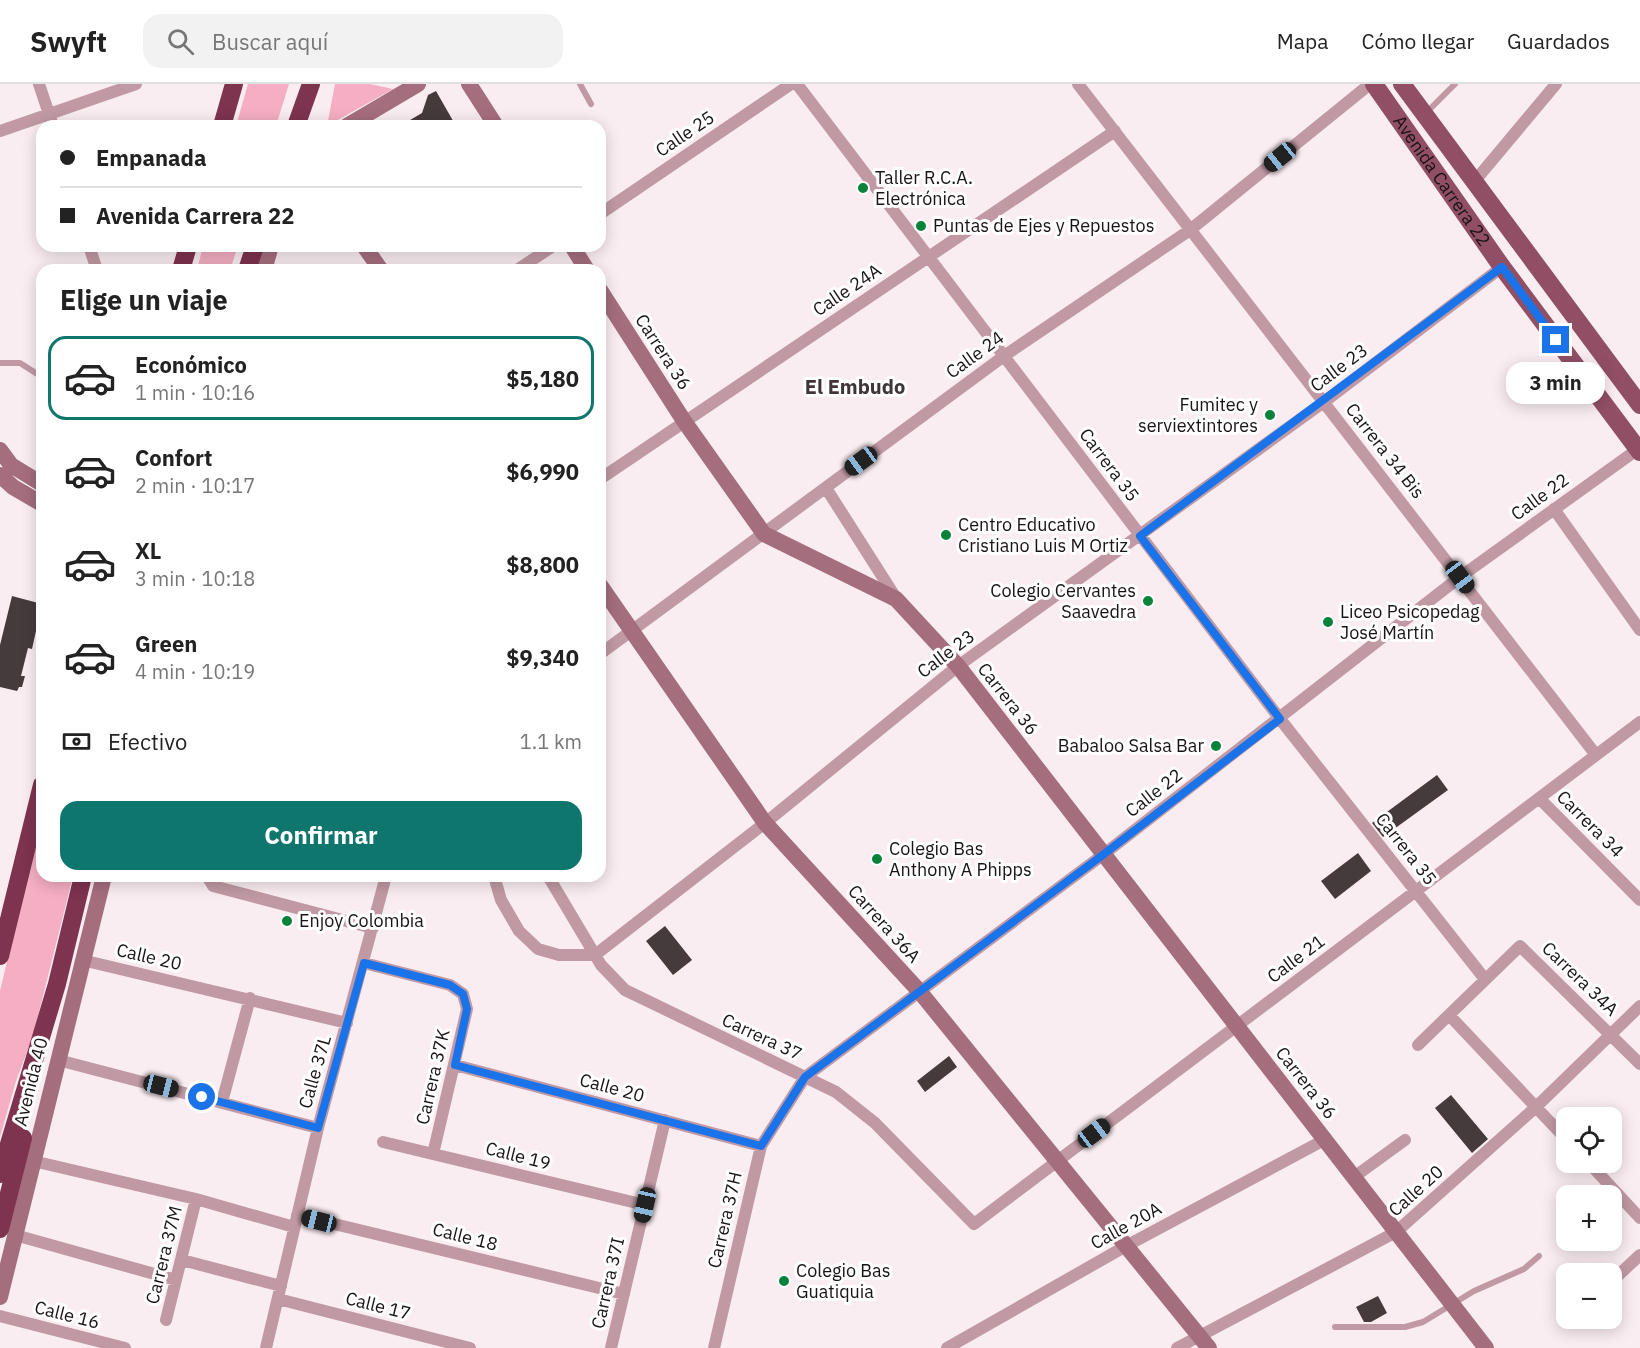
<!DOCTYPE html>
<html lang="es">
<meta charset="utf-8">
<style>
:root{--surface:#fff;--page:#f2f2f2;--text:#222;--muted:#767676;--line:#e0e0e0;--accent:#0f766e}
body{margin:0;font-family:"IBM Plex Sans",sans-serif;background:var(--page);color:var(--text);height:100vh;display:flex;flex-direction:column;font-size:22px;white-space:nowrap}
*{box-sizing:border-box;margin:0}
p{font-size:20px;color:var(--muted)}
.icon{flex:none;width:33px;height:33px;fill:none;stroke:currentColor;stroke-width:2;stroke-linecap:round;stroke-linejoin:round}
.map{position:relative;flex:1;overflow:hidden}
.side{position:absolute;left:36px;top:180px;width:570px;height:618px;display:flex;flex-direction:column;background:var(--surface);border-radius:18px;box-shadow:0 3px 15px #0003}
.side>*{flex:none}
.banner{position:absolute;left:36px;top:36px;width:570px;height:132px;border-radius:18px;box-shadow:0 3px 15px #0003;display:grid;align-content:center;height:132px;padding:0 24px;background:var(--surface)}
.controls{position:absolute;left:1556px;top:1023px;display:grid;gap:12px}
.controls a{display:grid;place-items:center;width:66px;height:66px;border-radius:12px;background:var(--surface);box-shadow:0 3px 15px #0003;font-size:30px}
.end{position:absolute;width:27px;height:27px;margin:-14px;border:8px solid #1a73e8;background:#fff;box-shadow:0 0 0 3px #fff}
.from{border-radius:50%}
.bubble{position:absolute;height:42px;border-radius:18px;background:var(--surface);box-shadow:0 3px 15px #0003;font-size:20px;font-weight:700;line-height:42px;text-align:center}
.car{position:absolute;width:18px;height:36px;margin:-18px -9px;border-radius:8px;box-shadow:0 0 4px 2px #0007;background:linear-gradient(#222 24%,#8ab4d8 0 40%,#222 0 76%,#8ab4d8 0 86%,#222 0)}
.banner b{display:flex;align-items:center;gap:21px;height:57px;font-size:22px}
.banner b+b{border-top:2px solid var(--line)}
.banner i{width:15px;height:15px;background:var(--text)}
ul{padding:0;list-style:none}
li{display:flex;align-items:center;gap:18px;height:84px;margin:0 12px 9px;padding:0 12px;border:3px solid transparent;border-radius:18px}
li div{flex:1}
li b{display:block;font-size:22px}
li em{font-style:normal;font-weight:700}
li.current{border-color:var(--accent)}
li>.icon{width:54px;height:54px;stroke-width:1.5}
h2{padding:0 24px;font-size:27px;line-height:72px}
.pay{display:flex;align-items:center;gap:15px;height:66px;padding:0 24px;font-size:22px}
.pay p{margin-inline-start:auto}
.button{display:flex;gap:12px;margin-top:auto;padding:12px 24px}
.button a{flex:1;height:69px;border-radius:18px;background:var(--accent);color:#fff;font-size:24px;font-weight:700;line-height:69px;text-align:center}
header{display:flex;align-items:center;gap:36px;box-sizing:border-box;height:84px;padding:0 30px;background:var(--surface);border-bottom:2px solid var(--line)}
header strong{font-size:28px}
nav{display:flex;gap:33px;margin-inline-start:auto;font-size:21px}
.search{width:420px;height:54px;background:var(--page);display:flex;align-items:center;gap:15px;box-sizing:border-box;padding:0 21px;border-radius:18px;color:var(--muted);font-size:22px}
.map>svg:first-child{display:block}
.green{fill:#f5aec3}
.building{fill:#453b3d}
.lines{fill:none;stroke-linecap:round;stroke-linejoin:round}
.lane{stroke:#c099a4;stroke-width:6}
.street{stroke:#c099a4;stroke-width:12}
.secondary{stroke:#a56e7f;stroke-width:16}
.primary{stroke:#914f65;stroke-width:18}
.highway{stroke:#7e334f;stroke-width:18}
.route{stroke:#1a73e8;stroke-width:8}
.poi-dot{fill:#09823a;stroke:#fefefe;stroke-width:2}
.labels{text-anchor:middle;stroke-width:6;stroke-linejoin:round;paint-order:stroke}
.street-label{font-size:18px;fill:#181315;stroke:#fefefe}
.poi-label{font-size:18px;fill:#181315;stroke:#fefefe;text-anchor:start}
.neighbourhood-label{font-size:20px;font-weight:bold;fill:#3f3538;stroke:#fefefe}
</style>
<header>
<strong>Swyft</strong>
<div class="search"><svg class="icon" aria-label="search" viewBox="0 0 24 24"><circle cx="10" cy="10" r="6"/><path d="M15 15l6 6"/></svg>Buscar aquí</div>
<nav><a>Mapa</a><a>Cómo llegar</a><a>Guardados</a></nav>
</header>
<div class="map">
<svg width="1640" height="1264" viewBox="0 0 1640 1264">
<rect width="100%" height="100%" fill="#faedf1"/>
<path class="green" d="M248 0H289L276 42H236Z
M335 0H370L393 5 327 42Z
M203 162H238L230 186H197Z
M42 731V792H73L33 952 16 997 0 1053V907Z"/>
<path class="building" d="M436 7 456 42H400L422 29 428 11Z
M12 512 42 520 32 565 28 564 21 592H25L22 603H19L17 607 0 603V561Z
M1437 691 1448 706 1383 753 1372 739Z
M1358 769 1371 787 1335 815 1321 797Z
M665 842 692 876 673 891 646 857Z
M949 972 957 983 925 1008 917 997Z
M1451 1011 1488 1055 1472 1069 1435 1024Z
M1378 1212 1387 1229 1371 1238H1364L1356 1223Z"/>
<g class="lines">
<path class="lane" d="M580 0 591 20
M1427 28 1455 0
M0 279H20L42 293
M1335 1243H1405L1423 1238 1474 1207 1524 1185 1539 1172"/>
<path class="street" d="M39 0 53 42
M797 0 1280 635 1484 894
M1078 0 1596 671
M0 47 136 0
M1474 98 1556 0
M600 130 791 0
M89 162 97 186
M517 186 553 162
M600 395 1115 47
M826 404 896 514
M1554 425 1640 546
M600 570 1004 272 1190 146 1370 0
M1539 714 1640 816
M207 792 213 802 373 844
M494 792 501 816 519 847 538 865 559 871H595L765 739 958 582 1324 318 1502 183
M548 792 601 881 625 906 836 1008 875 1039 974 1140 1640 638
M82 876 347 939
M364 879 450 901 463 910 467 925 433 1070
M1449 931 1566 1055
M1418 961 1520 862 1640 980
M58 976 318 1044
M455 981 761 1062
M222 1018 250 914
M383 1058 645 1121
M33 1077 196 1115 294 1143
M1588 1078 1640 1134
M1354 1093 1405 1056
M297 1131 624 1210
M15 1151 176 1196
M182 1176 281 1202
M1611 1198 1640 1171
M278 1215 470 1264
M0 1232 125 1264
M166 1236 196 1115
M266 1264 318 1044 386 792
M611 1264 665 1036
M714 1264 761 1062 805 993 1104 770 1460 493 1638 365
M947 1264 1126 1162 1324 1056
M1177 1264 1396 1148 1536 1023 1640 922"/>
<path class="secondary" d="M469 0 496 42
M347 42 418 0
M364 162 381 186
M572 162 587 186
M264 186 271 162
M600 206 684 337 764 450 896 515 958 582 1486 1264
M0 366 11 381 42 400
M0 391 13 403 42 420
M600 501 765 739 920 908 1209 1264
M0 1213 104 792"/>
<g class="primary">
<path id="s1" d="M1374 0 1502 183 1640 368"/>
<path d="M1402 0 1640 321"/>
</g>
<path class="highway" d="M222 42 234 0
M296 42 311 0
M181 186 188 162
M247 186 255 162
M0 872 42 701
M0 1090 57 900 83 792
M0 1145 23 1054"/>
</g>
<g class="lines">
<path class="route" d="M202 1013 318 1044 364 879 450 901 463 910 467 925 455 981 761 1062 805 993 1104 770 1280 635 1140 452 1502 183 1556 256"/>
</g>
<g class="poi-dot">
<circle cx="863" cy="104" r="6"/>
<circle cx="921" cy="142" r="6"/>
<circle cx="1270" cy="331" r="6"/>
<circle cx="946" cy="451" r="6"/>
<circle cx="1148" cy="517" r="6"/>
<circle cx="1328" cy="538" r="6"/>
<circle cx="1216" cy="662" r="6"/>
<circle cx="877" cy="775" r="6"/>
<circle cx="287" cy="837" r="6"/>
<circle cx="784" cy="1197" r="6"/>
</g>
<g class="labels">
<g class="street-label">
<text transform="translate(685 50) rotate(-34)" y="6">Calle 25</text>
<text dy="6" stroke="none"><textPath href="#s1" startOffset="118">Avenida Carrera 22</textPath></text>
<text transform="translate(847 206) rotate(-34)" y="6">Calle 24A</text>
<text transform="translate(663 268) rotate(57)" y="6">Carrera 36</text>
<text transform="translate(975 271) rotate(-36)" y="6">Calle 24</text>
<text transform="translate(1339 284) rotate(-37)" y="6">Calle 23</text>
<text transform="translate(1385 367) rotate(52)" y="6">Carrera 34 Bis</text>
<text transform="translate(1109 381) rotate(53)" y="6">Carrera 35</text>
<text transform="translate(1540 413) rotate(-36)" y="6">Calle 22</text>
<text transform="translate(946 570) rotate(-37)" y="6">Calle 23</text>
<text transform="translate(1008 615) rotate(52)" y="6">Carrera 36</text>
<text transform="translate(1154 709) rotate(-38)" y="6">Calle 22</text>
<text transform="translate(1590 740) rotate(45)" y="6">Carrera 34</text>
<text transform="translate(1406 765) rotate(52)" y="6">Carrera 35</text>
<text transform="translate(884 840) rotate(48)" y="6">Carrera 36A</text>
<text transform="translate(149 873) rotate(13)" y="6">Calle 20</text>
<text transform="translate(1296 875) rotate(-37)" y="6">Calle 21</text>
<text transform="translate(1580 895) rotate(44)" y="6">Carrera 34A</text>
<text transform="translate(762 953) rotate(25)" y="6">Carrera 37</text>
<text transform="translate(315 988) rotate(-74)" y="6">Calle 37L</text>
<text transform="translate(433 993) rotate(-77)" y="6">Carrera 37K</text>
<text transform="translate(31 998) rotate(-76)" y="6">Avenida 40</text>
<text transform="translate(1306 999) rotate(52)" y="6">Carrera 36</text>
<text transform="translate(612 1004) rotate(15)" y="6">Calle 20</text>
<text transform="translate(518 1072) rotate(14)" y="6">Calle 19</text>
<text transform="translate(1416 1107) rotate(-42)" y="6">Calle 20</text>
<text transform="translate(725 1136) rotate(-77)" y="6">Carrera 37H</text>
<text transform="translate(1126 1142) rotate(-29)" y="6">Calle 20A</text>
<text transform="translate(465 1153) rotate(14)" y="6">Calle 18</text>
<text transform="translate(164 1171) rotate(-76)" y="6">Carrera 37M</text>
<text transform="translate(608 1199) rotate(-77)" y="6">Carrera 37I</text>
<text transform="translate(378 1222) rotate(14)" y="6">Calle 17</text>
<text transform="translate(67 1231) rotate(14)" y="6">Calle 16</text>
</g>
<g class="poi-label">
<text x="875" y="100">Taller R.C.A.<tspan x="875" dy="21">Electrónica</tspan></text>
<text x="933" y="148">Puntas de Ejes y Repuestos</text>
<text x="1258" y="327" text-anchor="end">Fumitec y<tspan x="1258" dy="21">serviextintores</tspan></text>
<text x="958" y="447">Centro Educativo<tspan x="958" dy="21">Cristiano Luis M Ortiz</tspan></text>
<text x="1136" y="513" text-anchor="end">Colegio Cervantes<tspan x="1136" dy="21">Saavedra</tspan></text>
<text x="1340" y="534">Liceo Psicopedag<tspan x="1340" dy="21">José Martín</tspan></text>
<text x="1204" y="668" text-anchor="end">Babaloo Salsa Bar</text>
<text x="889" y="771">Colegio Bas<tspan x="889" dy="21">Anthony A Phipps</tspan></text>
<text x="299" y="843">Enjoy Colombia</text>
<text x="796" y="1193">Colegio Bas<tspan x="796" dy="21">Guatiquia</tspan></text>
</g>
<g class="neighbourhood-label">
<text x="855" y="310">El Embudo</text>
</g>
</g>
</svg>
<div class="controls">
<a><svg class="icon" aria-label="locate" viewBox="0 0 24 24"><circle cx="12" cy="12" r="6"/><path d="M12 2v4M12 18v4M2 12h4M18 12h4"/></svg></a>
<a>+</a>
<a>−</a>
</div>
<i class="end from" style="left:202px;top:1013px"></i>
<i class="end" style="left:1556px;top:256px"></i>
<div class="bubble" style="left:1506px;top:278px;width:99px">3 min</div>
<i class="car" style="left:1280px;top:73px;rotate:231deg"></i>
<i class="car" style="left:861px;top:377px;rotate:234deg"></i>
<i class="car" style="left:1460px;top:493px;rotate:143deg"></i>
<i class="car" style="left:161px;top:1002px;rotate:104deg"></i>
<i class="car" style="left:1094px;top:1049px;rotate:53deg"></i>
<i class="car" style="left:645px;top:1121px;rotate:193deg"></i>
<i class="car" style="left:319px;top:1137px;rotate:284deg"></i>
<div class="banner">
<b><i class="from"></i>Empanada</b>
<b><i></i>Avenida Carrera 22</b>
</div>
<section class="side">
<h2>Elige un viaje</h2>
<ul>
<li class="current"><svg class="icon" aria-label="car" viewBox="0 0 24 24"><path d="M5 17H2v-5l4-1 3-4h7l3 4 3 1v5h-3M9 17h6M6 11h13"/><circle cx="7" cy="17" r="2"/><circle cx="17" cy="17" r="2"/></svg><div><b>Económico</b><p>1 min · 10:16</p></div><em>$5,180</em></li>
<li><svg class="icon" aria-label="car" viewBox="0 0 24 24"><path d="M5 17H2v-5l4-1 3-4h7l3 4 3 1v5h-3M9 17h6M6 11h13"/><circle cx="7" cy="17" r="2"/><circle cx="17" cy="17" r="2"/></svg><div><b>Confort</b><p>2 min · 10:17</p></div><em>$6,990</em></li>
<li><svg class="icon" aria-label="car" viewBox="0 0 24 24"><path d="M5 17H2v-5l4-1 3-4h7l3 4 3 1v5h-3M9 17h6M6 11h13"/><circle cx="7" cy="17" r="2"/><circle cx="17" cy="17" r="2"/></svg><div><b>XL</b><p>3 min · 10:18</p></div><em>$8,800</em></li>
<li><svg class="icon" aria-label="car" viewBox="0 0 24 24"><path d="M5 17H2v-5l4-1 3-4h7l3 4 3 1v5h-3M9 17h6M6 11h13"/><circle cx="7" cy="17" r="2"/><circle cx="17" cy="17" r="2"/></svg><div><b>Green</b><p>4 min · 10:19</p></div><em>$9,340</em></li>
</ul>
<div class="pay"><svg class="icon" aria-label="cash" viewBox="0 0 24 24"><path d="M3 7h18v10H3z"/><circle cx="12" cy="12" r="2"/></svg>Efectivo<p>1.1 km</p></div>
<div class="button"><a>Confirmar</a></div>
</section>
</div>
